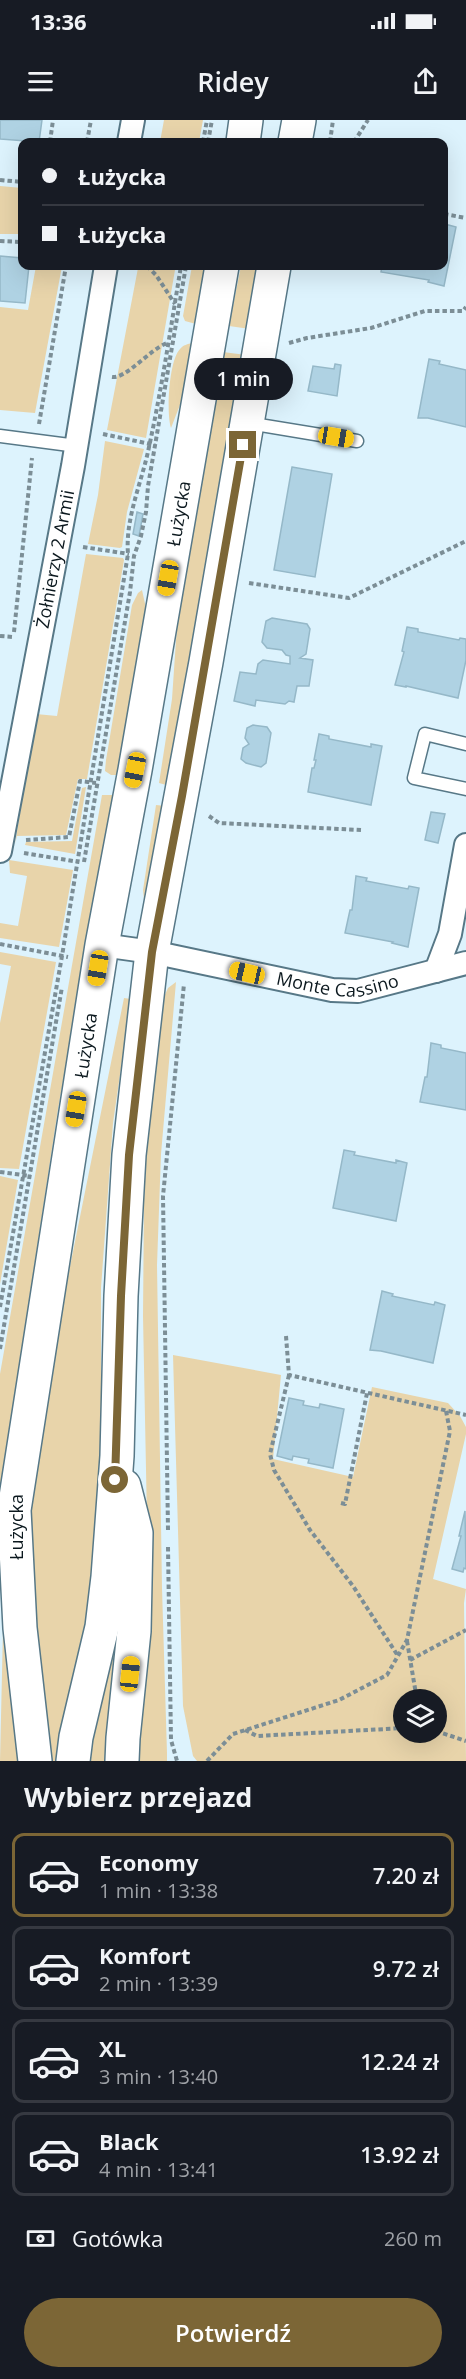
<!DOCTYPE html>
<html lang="pl">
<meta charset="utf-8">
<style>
:root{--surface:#171b24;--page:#242831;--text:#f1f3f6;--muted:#9ea1a6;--line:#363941;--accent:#7c6636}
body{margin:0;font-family:"Open Sans",sans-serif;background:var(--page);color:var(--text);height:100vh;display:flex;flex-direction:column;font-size:22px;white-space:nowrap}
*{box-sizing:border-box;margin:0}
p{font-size:20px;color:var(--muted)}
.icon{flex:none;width:33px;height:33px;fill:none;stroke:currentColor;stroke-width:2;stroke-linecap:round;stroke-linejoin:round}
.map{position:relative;height:1641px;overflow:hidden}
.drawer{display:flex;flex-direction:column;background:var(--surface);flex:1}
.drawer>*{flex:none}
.top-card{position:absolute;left:18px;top:18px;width:430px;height:132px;border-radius:12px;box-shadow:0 6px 24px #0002;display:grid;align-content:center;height:132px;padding:0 24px;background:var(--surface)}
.buttons{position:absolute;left:393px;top:1569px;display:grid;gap:12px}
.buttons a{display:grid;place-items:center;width:54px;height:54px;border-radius:50%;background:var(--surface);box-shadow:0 6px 24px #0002;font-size:30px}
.end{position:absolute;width:27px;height:27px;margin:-14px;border:8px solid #7c6636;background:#fff;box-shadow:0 0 0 3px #fff}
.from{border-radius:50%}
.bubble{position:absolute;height:42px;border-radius:21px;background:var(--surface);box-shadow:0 6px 24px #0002;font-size:20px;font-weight:600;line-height:42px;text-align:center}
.car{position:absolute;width:18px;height:36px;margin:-18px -9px;border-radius:8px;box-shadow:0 0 4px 2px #0007;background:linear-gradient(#f5c518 24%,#345 0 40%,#f5c518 0 76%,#345 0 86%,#f5c518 0)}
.top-card b{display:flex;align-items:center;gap:21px;height:57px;font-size:22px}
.top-card b+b{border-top:2px solid var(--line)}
.top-card i{width:15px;height:15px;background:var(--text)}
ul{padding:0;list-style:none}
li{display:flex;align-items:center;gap:18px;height:84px;margin:0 12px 9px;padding:0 12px;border:3px solid var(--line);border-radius:12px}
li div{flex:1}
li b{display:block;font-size:22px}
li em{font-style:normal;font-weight:600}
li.on{border-color:var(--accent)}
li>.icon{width:54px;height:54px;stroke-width:1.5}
h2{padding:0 24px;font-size:27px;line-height:72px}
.pay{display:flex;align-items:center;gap:15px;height:66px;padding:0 24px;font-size:22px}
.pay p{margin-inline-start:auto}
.action{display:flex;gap:12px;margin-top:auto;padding:12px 24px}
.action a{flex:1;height:69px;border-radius:36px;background:var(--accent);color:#fff;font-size:24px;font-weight:600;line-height:69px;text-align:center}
.status{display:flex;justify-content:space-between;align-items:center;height:42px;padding:0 30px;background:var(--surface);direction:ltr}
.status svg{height:16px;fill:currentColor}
header{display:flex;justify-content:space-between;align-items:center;height:78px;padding:0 24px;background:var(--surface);font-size:27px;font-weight:600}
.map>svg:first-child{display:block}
.green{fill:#e8d4aa;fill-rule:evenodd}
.building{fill:#afd2e3;stroke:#95b8c8;stroke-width:1.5}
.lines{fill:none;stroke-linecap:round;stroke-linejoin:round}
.service-casing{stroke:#577887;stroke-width:15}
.minor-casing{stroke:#577887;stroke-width:26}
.secondary-casing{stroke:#577887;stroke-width:36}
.path{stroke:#7c8e96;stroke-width:4;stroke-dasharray:4.5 3;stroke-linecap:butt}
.service{stroke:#fff;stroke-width:12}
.minor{stroke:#fff;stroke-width:22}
.secondary{stroke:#fff;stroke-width:33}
.route{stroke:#7c6636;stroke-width:8}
.labels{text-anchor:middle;stroke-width:4.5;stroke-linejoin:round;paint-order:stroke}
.street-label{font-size:18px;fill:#0b181e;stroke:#fff}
</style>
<div class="status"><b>13:36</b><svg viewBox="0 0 49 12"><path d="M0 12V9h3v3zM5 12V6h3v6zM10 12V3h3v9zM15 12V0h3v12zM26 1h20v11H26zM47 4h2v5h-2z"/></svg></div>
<header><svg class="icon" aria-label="menu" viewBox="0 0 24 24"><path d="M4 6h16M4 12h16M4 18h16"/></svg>Ridey<svg class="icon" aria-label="share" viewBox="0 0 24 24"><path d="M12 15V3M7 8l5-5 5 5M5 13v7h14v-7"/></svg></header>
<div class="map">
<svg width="466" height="1641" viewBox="0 0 466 1641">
<rect width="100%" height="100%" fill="#ddf3fd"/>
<path class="green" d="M164 0H203L199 22H160Z
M0 66 22 68V114H0Z
M36 146H62L35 293 0 290V187L28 190Z
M140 146 175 150 146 318 107 310 138 148Z
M192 146H207L196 204 185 201 183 196Z
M241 146H261L250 209 229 206Z
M192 223 185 272 171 308C166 293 169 240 180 229 183 225 188 224 192 223Z
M223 232 246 235 170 666 159 663 172 579 178 491Z
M105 321 144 329 127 392 122 427 120 428 88 424 98 375Z
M86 434 123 438 124 440 87 659H78L66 715 17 716 15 724 36 594 57 596Z
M142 470 146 488 117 655H111L105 651 106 640 132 485 138 473Z
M86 667 75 734 25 725 26 722 72 721 82 668Z
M102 675H114L58 989 0 1373V1254Z
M156 685 166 686 145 790 143 770Z
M9 740 73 750 59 827 0 818V803L18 806 27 756 10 753Z
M0 832 56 842 19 1049 0 1048V903L11 846 0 844Z
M176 862 161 1034 157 1145 162 1468 167 1633V1641H134L148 1451 143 1196 144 1081 147 1018 163 879 168 868Z
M124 878 131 879 113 1003 101 1168V1446L64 1641H46L27 1413 48 1256Z
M0 1056 18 1060 0 1164Z
M173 1235 281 1255 273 1339 353 1357 372 1267 448 1283 460 1296 466 1307V1314L433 1459 466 1469 464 1483 466 1641H197L193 1636 183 1586ZM404 1580H436V1612H404Z
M124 1423 112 1641H83Z
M3 1509H9L26 1641H0Z"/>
<path class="building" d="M0 0H42L39 22 0 19Z
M445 104 456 107 444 166 428 162 429 160 381 152 382 146H444Z
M0 136 22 138V146H29L25 183 0 181Z
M429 239 440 241 439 244 466 250V307L428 298H418Z
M335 244 341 245 337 276 308 271 313 246 334 249Z
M292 347 332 354 315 457 274 450Z
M137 392 143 394 139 416 133 414Z
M272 498 307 504 310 509 306 534 300 538 313 540 309 566H297L294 582 289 581 285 584 256 580 255 586 234 581 240 552 256 554 258 544 263 540 290 544V536L286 535 282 530 267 528 262 522 266 501Z
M407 507 418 509V512L459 520 460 518 466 519V540L458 578 406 566V567L395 565 404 532 402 531Z
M253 605 267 607 271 613 266 643 261 647 246 643 241 639 243 628 249 624 245 618 247 608Z
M319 614 329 616V619L371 627V624L382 626 371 685 308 672 312 648H314L316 640H314Z
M431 692 445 694 438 723 425 720Z
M356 756 367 758 366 761 408 769 409 766 419 768 408 827 392 823 393 822 345 813 350 790H352Z
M431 923 441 925V928L466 933V990L420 982 425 957H427Z
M344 1030 355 1032 354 1035 396 1043V1040L407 1043 396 1101 333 1088Z
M382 1171 393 1174 392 1176 434 1185 435 1182 445 1185 433 1243 381 1231 370 1230Z
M289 1278 304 1281 303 1285 319 1288 320 1284 344 1289 333 1348 308 1343 309 1339 293 1336 292 1340 277 1336Z
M465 1391 466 1449 464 1448 463 1452 452 1449 461 1416H459Z"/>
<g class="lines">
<g class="service-casing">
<path id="service" d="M248 303 357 321
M0 316 77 326
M466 624 425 614 414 658 466 669"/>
</g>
<g class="minor-casing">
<g id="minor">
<path d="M129 22 133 0"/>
<path id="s1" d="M0 731 73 346 106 146"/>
<path id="s2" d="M102 825 152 832 332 870 358 871 466 843"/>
<path d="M436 851 450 814 466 725"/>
</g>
</g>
<g class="secondary-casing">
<g id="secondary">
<path d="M243 22 246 0"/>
<path d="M295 22 299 0"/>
<path id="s3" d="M35 1641 20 1508 14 1390 102 825 135 650 222 146"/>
<path d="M73 1641 76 1617 102 1507 108 1457 117 1336 121 1176 129 1035 152 832 206 542 274 146"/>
<path d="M122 1641 123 1618 134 1511 136 1413 124 1366"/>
</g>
</g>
<path class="path" d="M50 22 53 0
M87 22 91 0
M203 22 207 0
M208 22 212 0
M330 22 333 0
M354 22 368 0
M0 60 22 62
M444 94 466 98
M0 121 22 122
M147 146 156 155 175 184
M289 223 307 218 371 208 425 191H463L466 187
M112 257C126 259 149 230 167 223
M39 304 66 146
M103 314 155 325
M83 427 129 434
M249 463 349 478 466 421
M14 512 32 338
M0 516 13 517
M209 696 219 703 361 710
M26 720 69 717 80 661 96 663
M24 733 79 742
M84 742 130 472 134 436 141 416 146 392 148 366 186 146
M0 824 68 837
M0 1052 30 1056
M0 1187 62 836 128 434C125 398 142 362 149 327 162 267 171 206 181 146
M286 1216 289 1255 466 1295
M0 1229 62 867
M289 1255 270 1334 274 1350 310 1410 353 1466 398 1536
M341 1383 345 1384 367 1273
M168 1410 163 1076 184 864
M168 1427 171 1620 177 1641
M407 1521 417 1580
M410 1540 466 1510
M245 1610 257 1616 404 1608
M436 1611 466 1621
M207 1641 233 1614 339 1580 387 1555 407 1520 450 1311 446 1291"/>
<use href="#service" class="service"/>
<use href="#minor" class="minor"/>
<use href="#secondary" class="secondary"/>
</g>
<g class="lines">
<path class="route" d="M115 1360 121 1176 129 1035 152 832 182 676 243 325"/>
</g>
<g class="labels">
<g class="street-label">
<text dy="6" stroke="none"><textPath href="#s3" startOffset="1262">Łużycka</textPath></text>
<text dy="6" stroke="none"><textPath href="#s1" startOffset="297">Żołnierzy 2 Armii</textPath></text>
<text dy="6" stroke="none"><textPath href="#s2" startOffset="240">Monte Cassino</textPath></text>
<text dy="6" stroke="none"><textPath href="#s3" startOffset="722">Łużycka</textPath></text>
<text transform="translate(17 1407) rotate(-90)" y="6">Łużycka</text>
</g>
</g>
</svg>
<div class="buttons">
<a><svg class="icon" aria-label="layers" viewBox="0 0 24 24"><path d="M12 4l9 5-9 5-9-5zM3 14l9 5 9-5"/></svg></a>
</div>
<i class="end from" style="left:115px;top:1360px"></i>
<i class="end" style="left:243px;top:325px"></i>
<div class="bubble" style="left:194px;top:238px;width:99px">1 min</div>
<i class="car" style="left:336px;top:317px;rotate:99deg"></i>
<i class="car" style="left:168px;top:458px;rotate:190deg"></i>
<i class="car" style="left:135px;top:650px;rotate:191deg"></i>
<i class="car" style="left:98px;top:848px;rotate:189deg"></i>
<i class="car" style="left:247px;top:853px;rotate:283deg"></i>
<i class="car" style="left:76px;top:989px;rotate:189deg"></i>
<i class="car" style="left:130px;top:1554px;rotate:6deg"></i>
<div class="top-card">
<b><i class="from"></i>Łużycka</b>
<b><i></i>Łużycka</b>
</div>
</div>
<section class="drawer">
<h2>Wybierz przejazd</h2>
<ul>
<li class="on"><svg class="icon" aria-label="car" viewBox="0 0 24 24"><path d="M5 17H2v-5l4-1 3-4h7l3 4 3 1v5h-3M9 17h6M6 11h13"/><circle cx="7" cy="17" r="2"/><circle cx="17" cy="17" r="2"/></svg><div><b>Economy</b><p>1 min · 13:38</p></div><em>7.20 zł</em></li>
<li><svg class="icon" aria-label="car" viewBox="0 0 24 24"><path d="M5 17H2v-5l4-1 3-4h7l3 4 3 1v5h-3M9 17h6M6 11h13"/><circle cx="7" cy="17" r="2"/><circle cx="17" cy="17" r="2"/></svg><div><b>Komfort</b><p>2 min · 13:39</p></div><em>9.72 zł</em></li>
<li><svg class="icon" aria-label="car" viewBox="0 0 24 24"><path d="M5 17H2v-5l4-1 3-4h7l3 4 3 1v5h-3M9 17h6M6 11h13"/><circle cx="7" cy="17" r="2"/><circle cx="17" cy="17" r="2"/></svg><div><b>XL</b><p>3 min · 13:40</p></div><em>12.24 zł</em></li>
<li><svg class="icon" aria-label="car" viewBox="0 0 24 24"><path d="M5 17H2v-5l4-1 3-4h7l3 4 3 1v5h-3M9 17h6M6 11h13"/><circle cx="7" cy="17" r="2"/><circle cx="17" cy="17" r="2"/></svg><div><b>Black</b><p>4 min · 13:41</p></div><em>13.92 zł</em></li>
</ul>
<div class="pay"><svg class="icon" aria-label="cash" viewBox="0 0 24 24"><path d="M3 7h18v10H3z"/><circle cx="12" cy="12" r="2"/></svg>Gotówka<p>260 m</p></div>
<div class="action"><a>Potwierdź</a></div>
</section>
